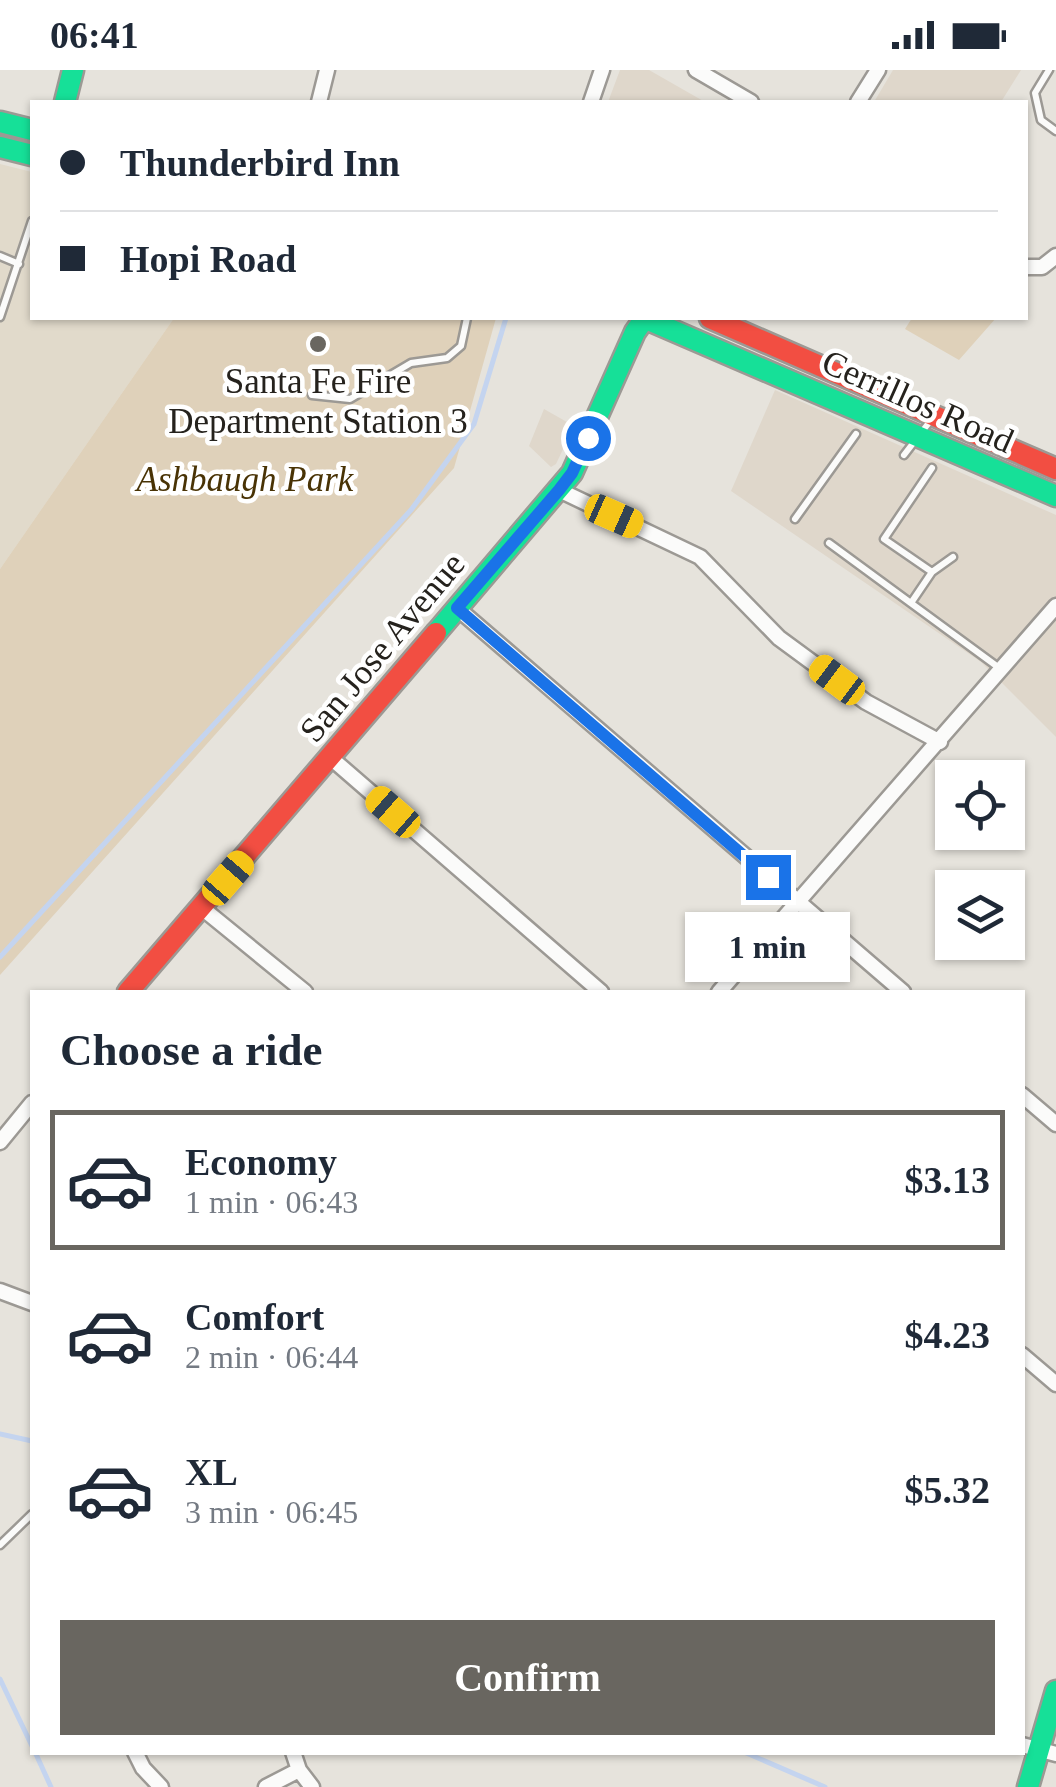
<!DOCTYPE html>
<meta charset="utf-8">
<style>
:root{--surface:#fff;--page:#f6f6f7;--text:#1f2937;--muted:#747a83;--line:#e0e1e3;--accent:#696660}
body{margin:0;font-family:Georgia,serif;background:var(--page);color:var(--text);height:100vh;display:flex;flex-direction:column;font-size:38px;white-space:nowrap}
*{box-sizing:border-box;margin:0}
p{font-size:32px;color:var(--muted)}
.icon{flex:none;width:55px;height:55px;fill:none;stroke:currentColor;stroke-width:2;stroke-linecap:round;stroke-linejoin:round}
.map{position:relative;flex:1;overflow:hidden}
.sheet{position:absolute;left:30px;top:920px;width:995px;height:765px;display:flex;flex-direction:column;background:var(--surface);border-radius:0px;box-shadow:0 2px 8px #0004}
.sheet>*{flex:none}
.hud{position:absolute;left:30px;top:30px;width:998px;height:220px;border-radius:0px;box-shadow:0 2px 8px #0004;display:grid;align-content:center;height:220px;padding:0 30px;background:var(--surface)}
.buttons{position:absolute;left:935px;top:690px;display:grid;gap:20px}
.buttons a{display:grid;place-items:center;width:90px;height:90px;border-radius:0px;background:var(--surface);box-shadow:0 2px 8px #0004;font-size:50px}
.end{position:absolute;width:45px;height:45px;margin:-22px;border:12px solid #1a73e8;background:#fff;box-shadow:0 0 0 5px #fff}
.from{border-radius:50%}
.bubble{position:absolute;height:70px;border-radius:0px;background:var(--surface);box-shadow:0 2px 8px #0004;font-size:32px;font-weight:700;line-height:70px;text-align:center}
.car{position:absolute;width:30px;height:60px;margin:-30px -15px;border-radius:12px;box-shadow:0 0 8px 2px #0007;background:linear-gradient(#f5c518 24%,#345 0 40%,#f5c518 0 76%,#345 0 86%,#f5c518 0)}
.hud b{display:flex;align-items:center;gap:35px;height:95px;font-size:38px}
.hud b+b{border-top:2px solid var(--line)}
.hud i{width:25px;height:25px;background:var(--text)}
ul{padding:0;list-style:none}
li{display:flex;align-items:center;gap:30px;height:140px;margin:0 20px 15px;padding:0 10px;border:5px solid transparent;border-radius:0px}
li div{flex:1}
li b{display:block;font-size:38px}
li em{font-style:normal;font-weight:700}
li.on{border-color:var(--accent)}
li>.icon{width:90px;height:90px;stroke-width:1.5}
h2{padding:0 30px;font-size:45px;line-height:120px}
.button{display:flex;gap:20px;margin-top:auto;padding:20px 30px}
.button a{flex:1;height:115px;border-radius:0px;background:var(--accent);color:#fff;font-size:40px;font-weight:700;line-height:115px;text-align:center}
.status{display:flex;justify-content:space-between;align-items:center;height:70px;padding:0 50px;background:var(--surface);direction:ltr}
.status svg{height:28px;fill:currentColor}
.map>svg:first-child{display:block}
.built{fill:#dfd7cb}
.education{fill:#e1dacb}
.green{fill:#dfd1ba}
.lines{fill:none;stroke-linecap:round;stroke-linejoin:round}
.stream{stroke:#c4d4ef;stroke-width:5}
.lane-casing{stroke:#9c9994;stroke-width:11}
.street-casing{stroke:#9c9994;stroke-width:19}
.fast-casing{stroke:#9c9994;stroke-width:25}
.jam-casing{stroke:#9c9994;stroke-width:25}
.lane{stroke:#fbfbfa;stroke-width:6}
.street{stroke:#fbfbfa;stroke-width:14}
.fast{stroke:#16e098;stroke-width:20}
.jam{stroke:#f24e42;stroke-width:20}
.route{stroke:#1a73e8;stroke-width:12}
.poi-dot{fill:#696660;stroke:#fff;stroke-width:4}
.labels{text-anchor:middle;stroke-width:9;stroke-linejoin:round;paint-order:stroke}
.poi-label{font-size:35px;fill:#25221d;stroke:#fff}
.street-label{font-size:35px;fill:#25221d;stroke:#fff}
.park-label{font-size:35px;font-style:italic;fill:#493305;stroke:#fff}
</style>
<div class="status"><b>06:41</b><svg viewBox="0 0 49 12"><path d="M0 12V9h3v3zM5 12V6h3v6zM10 12V3h3v9zM15 12V0h3v12zM26 1h20v11H26zM47 4h2v5h-2z"/></svg></div>
<div class="map">
<svg width="1056" height="1717" viewBox="0 0 1056 1717">
<rect width="100%" height="100%" fill="#e6e3dc"/>
<path class="built" d="M620 0H649L705 32H608Z
M893 0H1021L1001 32H874Z
M775 320 1056 445V667L981 592 731 421Z
M544 339 574 356 556 394 551 397 529 376Z"/>
<path class="education" d="M0 94 32 102V248H174L0 499Z"/>
<path class="green" d="M174 248H496L454 398 0 905V499Z
M912 248H996L959 290 905 259Z"/>
<g class="lines">
<path class="stream" d="M0 887 411 440 474 354 506 248
M0 1364 32 1371
M0 1609 32 1676
M35 1682 51 1717
M744 1682 825 1717"/>
<g class="lane-casing">
<path id="lane" d="M1049 0 1035 23 1041 50 1056 61
M0 186 19 194
M0 247 32 151
M312 325 350 329 411 293 447 288 461 276 467 248
M904 385 931 350
M932 398 884 469 932 502 953 487
M795 449 856 364
M829 473 1002 600
M911 533 932 502
M0 1475 32 1444"/>
</g>
<g class="street-casing">
<path id="street" d="M696 0 751 32
M319 32 327 0
M591 32 602 0
M858 32 878 0
M1025 197H1042L1056 186
M559 420 700 487 779 568 866 632 940 672
M457 538 903 922
M331 688 601 922
M202 838 305 922
M719 922 1056 536
M1022 1025 1056 1054
M0 1072 32 1033
M0 1221 32 1233
M1022 1285 1056 1314
M1022 1675 1056 1684
M135 1682 143 1698 161 1717
M293 1682 299 1700 312 1717
M266 1717 299 1700"/>
</g>
<g class="fast-casing">
<path id="fast" d="M65 32 73 0
M0 52 32 60
M0 77 32 85
M644 248 1056 426
M436 563 572 403 635 262 645 248
M1028 1717 1056 1621"/>
</g>
<g class="jam-casing">
<path id="jam" d="M710 248 1056 399
M128 922 436 563"/>
</g>
<use href="#lane" class="lane"/>
<use href="#street" class="street"/>
<use href="#fast" class="fast"/>
<use href="#jam" class="jam"/>
</g>
<g class="lines">
<path class="route" d="M588 368 572 403 559 420 457 538 768 807"/>
</g>
<circle class="poi-dot" cx="318" cy="274" r="10"/>
<g class="labels">
<g class="poi-label">
<text x="318" y="323">Santa Fe Fire<tspan x="318" dy="40">Department Station 3</tspan></text>
</g>
<g class="street-label">
<text transform="translate(918 331) rotate(24)" y="12">Cerrillos Road</text>
<text transform="translate(382 577) rotate(-50)" y="12">San Jose Avenue</text>
</g>
<g class="park-label">
<text x="245" y="421">Ashbaugh Park</text>
</g>
</g>
</svg>
<div class="buttons">
<a><svg class="icon" aria-label="locate" viewBox="0 0 24 24"><circle cx="12" cy="12" r="6"/><path d="M12 2v4M12 18v4M2 12h4M18 12h4"/></svg></a>
<a><svg class="icon" aria-label="layers" viewBox="0 0 24 24"><path d="M12 4l9 5-9 5-9-5zM3 14l9 5 9-5"/></svg></a>
</div>
<i class="end from" style="left:588px;top:368px"></i>
<i class="end" style="left:768px;top:807px"></i>
<div class="bubble" style="left:685px;top:842px;width:165px">1 min</div>
<i class="car" style="left:614px;top:446px;rotate:114deg"></i>
<i class="car" style="left:837px;top:610px;rotate:307deg"></i>
<i class="car" style="left:393px;top:742px;rotate:311deg"></i>
<i class="car" style="left:228px;top:808px;rotate:41deg"></i>
<div class="hud">
<b><i class="from"></i>Thunderbird Inn</b>
<b><i></i>Hopi Road</b>
</div>
<section class="sheet">
<h2>Choose a ride</h2>
<ul>
<li class="on"><svg class="icon" aria-label="car" viewBox="0 0 24 24"><path d="M5 17H2v-5l4-1 3-4h7l3 4 3 1v5h-3M9 17h6M6 11h13"/><circle cx="7" cy="17" r="2"/><circle cx="17" cy="17" r="2"/></svg><div><b>Economy</b><p>1 min · 06:43</p></div><em>$3.13</em></li>
<li><svg class="icon" aria-label="car" viewBox="0 0 24 24"><path d="M5 17H2v-5l4-1 3-4h7l3 4 3 1v5h-3M9 17h6M6 11h13"/><circle cx="7" cy="17" r="2"/><circle cx="17" cy="17" r="2"/></svg><div><b>Comfort</b><p>2 min · 06:44</p></div><em>$4.23</em></li>
<li><svg class="icon" aria-label="car" viewBox="0 0 24 24"><path d="M5 17H2v-5l4-1 3-4h7l3 4 3 1v5h-3M9 17h6M6 11h13"/><circle cx="7" cy="17" r="2"/><circle cx="17" cy="17" r="2"/></svg><div><b>XL</b><p>3 min · 06:45</p></div><em>$5.32</em></li>
</ul>
<div class="button"><a>Confirm</a></div>
</section>
</div>
